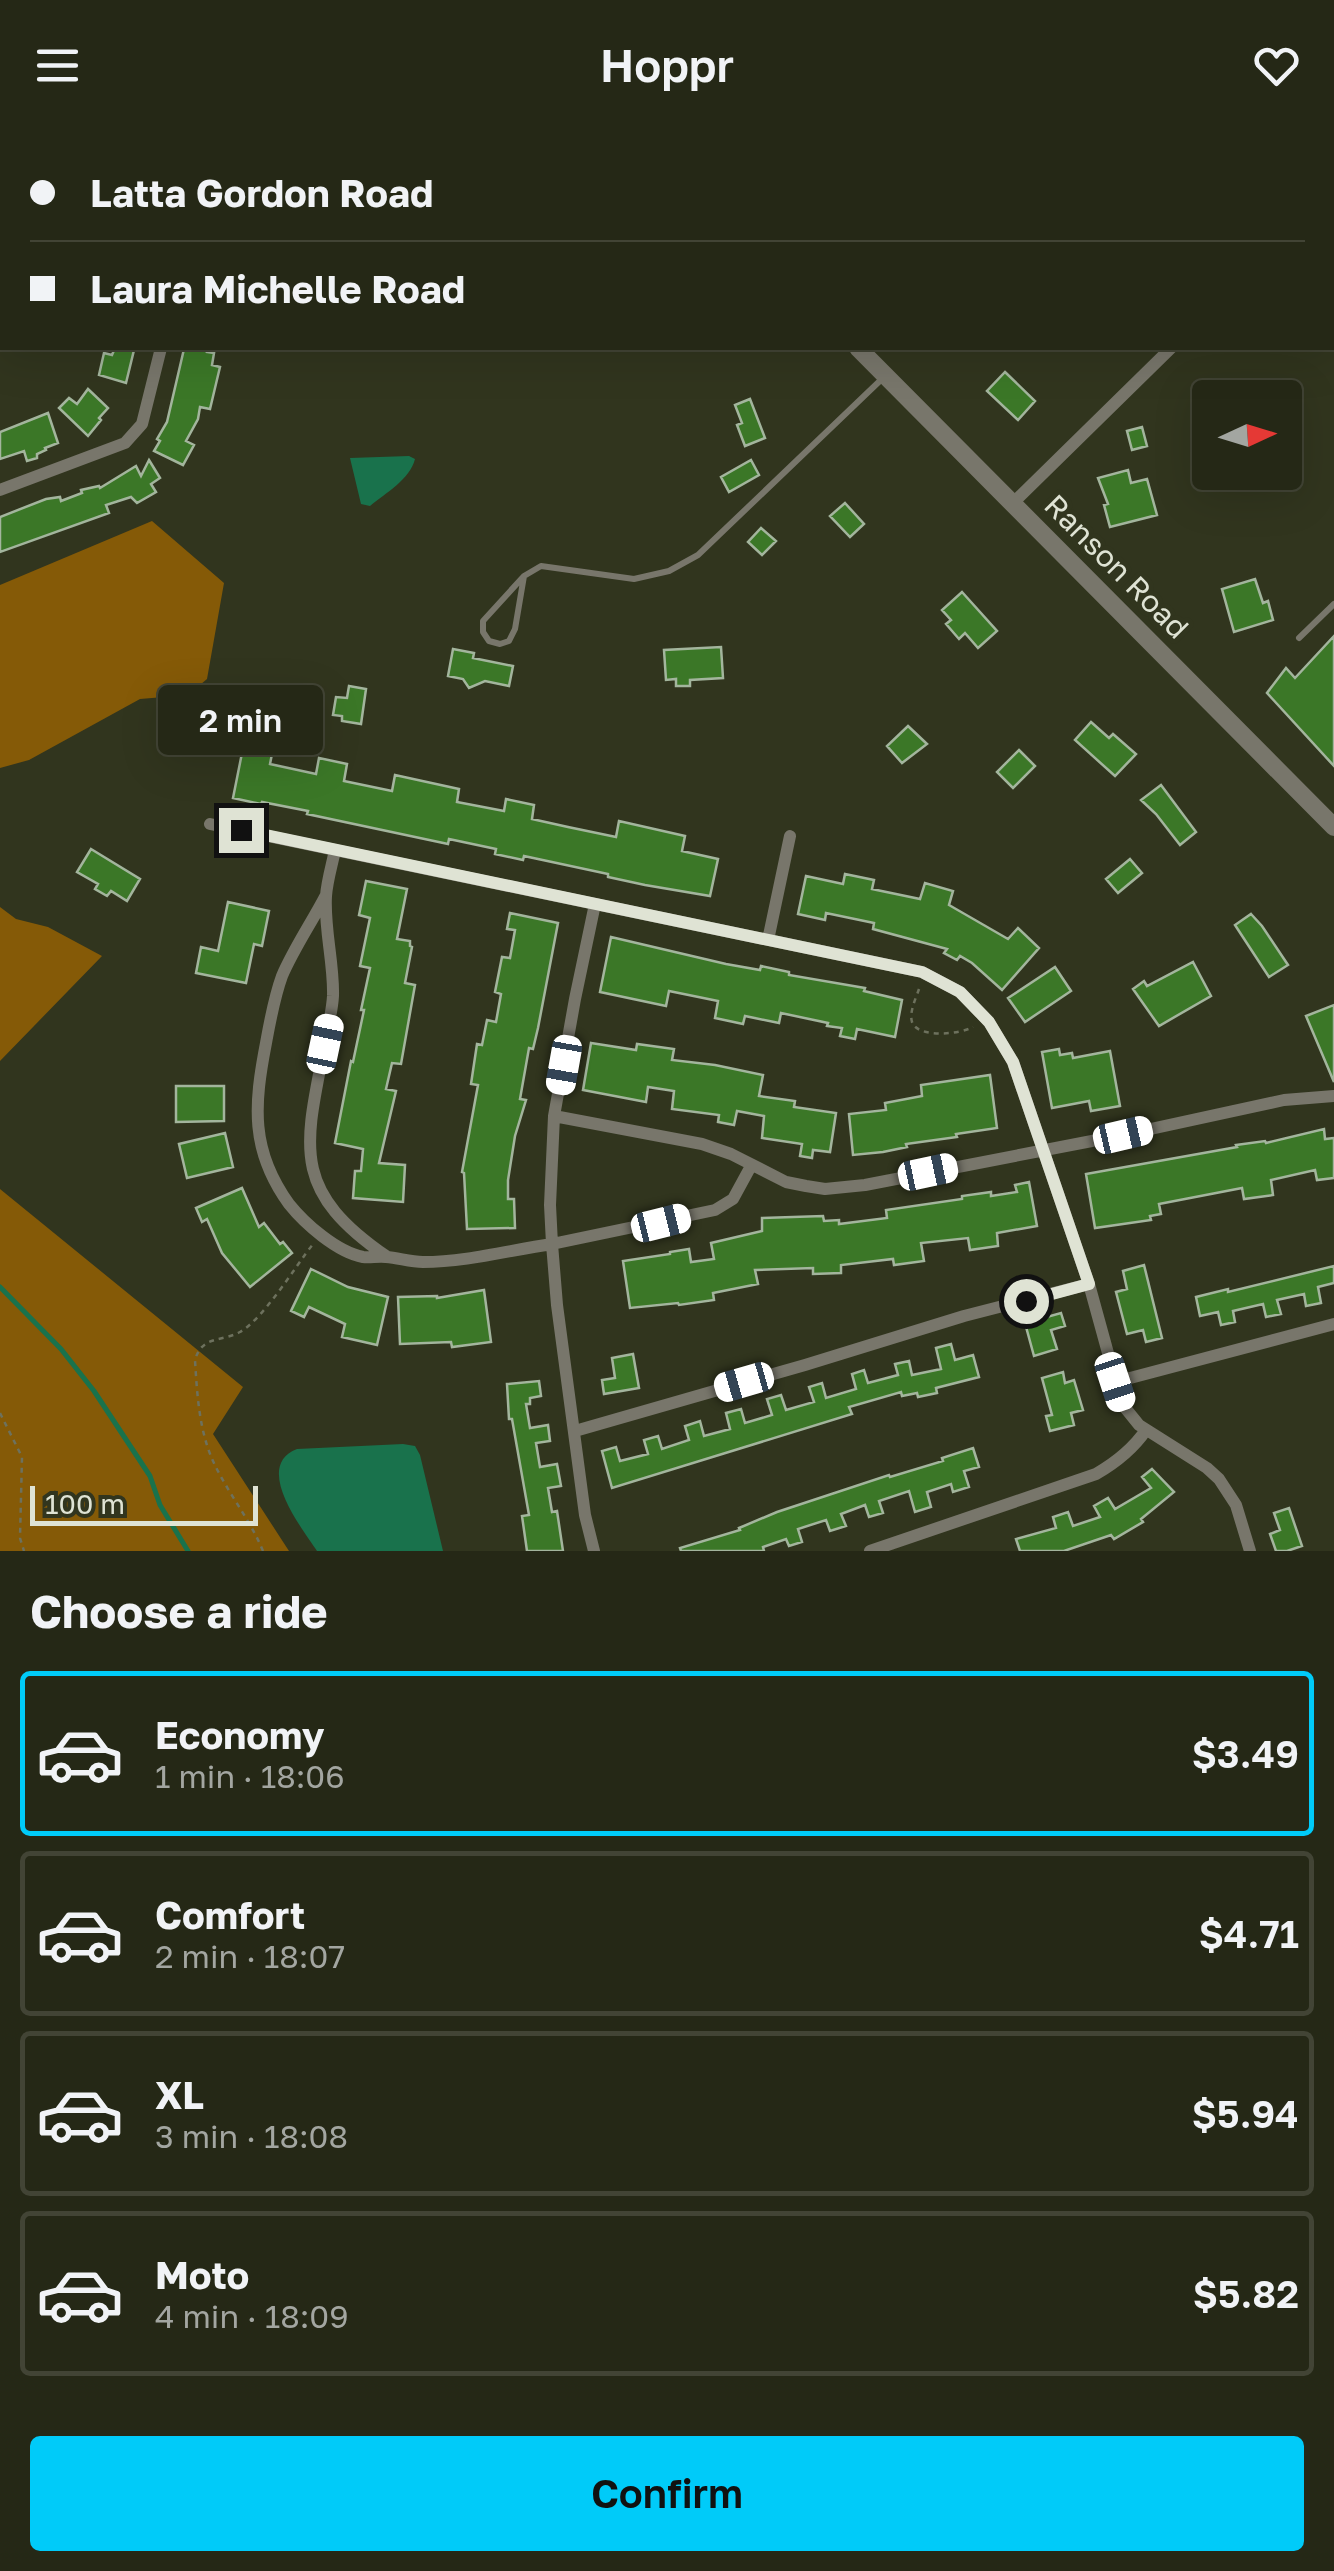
<!DOCTYPE html>
<meta charset="utf-8">
<style>
:root{--surface:#252816;--page:#2d301f;--text:#f1f3f6;--muted:#a3a6a1;--line:#424435;--accent:#00cbf9}
body{margin:0;font-family:"Golos Text",sans-serif;background:var(--page);color:var(--text);height:100vh;display:flex;flex-direction:column;font-size:38px;white-space:nowrap}
*{box-sizing:border-box;margin:0}
p{font-size:32px;color:var(--muted)}
.icon{flex:none;width:55px;height:55px;fill:none;stroke:currentColor;stroke-width:2;stroke-linecap:round;stroke-linejoin:round}
.map{position:relative;height:1421px;overflow:hidden}
.details{display:flex;flex-direction:column;background:var(--surface);flex:1}
.details>*{flex:none}
.banner{position:absolute;left:0px;top:0px;width:1335px;height:220px;box-shadow:0 10px 40px #0002,0 0 0 2px var(--line);display:grid;align-content:center;height:220px;padding:0 30px;background:var(--surface)}
.needle{width:65px;rotate:86deg}
.controls{position:absolute;left:1192px;top:250px;display:grid;gap:20px}
.controls a{display:grid;place-items:center;width:110px;height:110px;border-radius:10px;background:var(--surface);box-shadow:0 10px 40px #0002,0 0 0 2px var(--line);font-size:50px}
.scale{position:absolute;left:30px;bottom:25px;width:228px;box-sizing:border-box;padding-left:10px;border:5px solid #dfe3d4;border-top:0;font-size:28px;line-height:35px;white-space:nowrap;color:#dfe3d4;-webkit-text-stroke:8px #31351e;paint-order:stroke}
.end{position:absolute;width:45px;height:45px;margin:-22px;border:12px solid #dfe3d4;background:#111;box-shadow:0 0 0 5px #111}
.from{border-radius:50%}
.bubble{position:absolute;height:70px;border-radius:10px;background:var(--surface);box-shadow:0 10px 40px #0002,0 0 0 2px var(--line);font-size:32px;font-weight:600;line-height:70px;text-align:center}
.car{position:absolute;width:30px;height:60px;margin:-30px -15px;border-radius:12px;box-shadow:0 0 8px 2px #0007;background:linear-gradient(#fff 24%,#345 0 40%,#fff 0 76%,#345 0 86%,#fff 0)}
.banner b{display:flex;align-items:center;gap:35px;height:95px;font-size:38px}
.banner b+b{border-top:2px solid var(--line)}
.banner i{width:25px;height:25px;background:var(--text)}
ul{padding:0;list-style:none}
li{display:flex;align-items:center;gap:30px;height:165px;margin:0 20px 15px;padding:0 10px;border:5px solid var(--line);border-radius:10px}
li div{flex:1}
li b{display:block;font-size:38px}
li em{font-style:normal;font-weight:600}
li.on{border-color:var(--accent)}
li>.icon{width:90px;height:90px;stroke-width:1.5}
h2{padding:0 30px;font-size:45px;line-height:120px}
.primary-button{display:flex;gap:20px;margin-top:auto;padding:20px 30px}
.primary-button a{flex:1;height:115px;border-radius:10px;background:var(--accent);color:#111;font-size:40px;font-weight:600;line-height:115px;text-align:center}
header{display:flex;justify-content:space-between;align-items:center;height:130px;padding:0 30px;background:var(--surface);font-size:45px;font-weight:600}
.map>svg:first-child{display:block}
.forest{fill:#855a07}
.water{fill:#19724c}
.lines{fill:none;stroke-linecap:round;stroke-linejoin:round}
.stream{stroke:#19724c;stroke-width:5}
.building{fill:#3b7727;stroke:#a3b59d;stroke-width:2.5}
.path{stroke:#6d715d;stroke-width:2.5;stroke-dasharray:5 5;stroke-linecap:butt}
.service{stroke:#78766b;stroke-width:6}
.minor{stroke:#78766b;stroke-width:12}
.tertiary{stroke:#78766b;stroke-width:18}
.route{stroke:#dfe3d4;stroke-width:12}
.labels{text-anchor:middle;stroke-width:10;stroke-linejoin:round;paint-order:stroke}
.street-label{font-size:30px;fill:#dfe3d4;stroke:#31351e}
</style>
<header><svg class="icon" aria-label="menu" viewBox="0 0 24 24"><path d="M4 6h16M4 12h16M4 18h16"/></svg>Hoppr<svg class="icon" aria-label="heart" viewBox="0 0 24 24"><path d="M12 20l-8-8c-3-5 5-10 8-4 3-6 11-1 8 4z"/></svg></header>
<div class="map">
<svg width="1334" height="1421" viewBox="0 0 1334 1421">
<rect width="100%" height="100%" fill="#31351e"/>
<path class="forest" d="M152 391 224 453 207 549 188 565 140 569 29 630 0 638V455Z
M0 777 16 789 48 797 102 826 0 931Z
M0 1059 243 1257 213 1304 289 1421H0Z"/>
<path class="water" d="M409 326 415 329C410 349 386 363 370 376L361 374 350 328Z
M403 1314 415 1316 420 1325 443 1421H317C301 1397 253 1336 297 1319Z"/>
<g class="lines">
<path class="stream" d="M0 1157 61 1219 94 1261 150 1346 160 1375 188 1421"/>
</g>
<path class="building" d="M115 218 134 220 126 253 99 245 104 223 112 225Z
M190 218H208L207 222 214 223 212 235 220 237 210 279 200 277 198 289 186 311 194 315 183 335 154 321 160 311 157 309 167 292 184 219 189 220Z
M1005 242 1035 271 1018 290 987 261Z
M88 259 108 278 99 288 101 290 88 306 59 278 69 268 77 274Z
M750 269 765 308 745 316 737 295 742 293 735 275Z
M48 283 58 313 45 318 46 320 37 324V328L27 331 24 321 0 329V302Z
M1142 297 1147 316 1132 320 1127 301Z
M149 330 160 348 151 354 156 362 137 373 131 367 106 375 109 383 0 422V387L46 369 60 367 61 371 82 363 81 360 99 356 100 358 136 336 141 346Z
M751 330 759 345 729 362 721 347Z
M1128 340 1131 353 1147 349 1157 385 1110 397 1104 375 1108 374 1098 348Z
M845 373 864 394 850 407 830 386Z
M761 398 776 411 762 425 748 412Z
M1255 449 1263 473 1268 471 1273 490 1234 502 1222 459Z
M962 462 997 501 978 518 965 503 959 509 946 494 951 490 942 480Z
M1334 506V636L1267 563 1286 538 1295 548Z
M721 517 723 548 690 550V556H676V549L666 550 664 520Z
M453 519 474 523 473 528 513 536 509 556 485 551 469 558 463 549 448 546Z
M349 556 366 559 361 594 342 591V586L333 585 336 567 347 568Z
M1091 592 1109 608 1113 604 1136 624 1115 646 1075 610Z
M908 596 927 614 902 633 887 616Z
M244 613 273 619 270 634 316 644 319 628 347 634 344 651 392 661 395 645 459 659 457 672 504 681 506 669 534 675 532 689 568 697 616 707 619 691 685 706 682 721 718 729 710 766 645 755 608 747V744L524 726 523 730 495 724 496 719 449 709 448 714 307 684 308 681 262 672 261 674 233 668Z
M1019 620 1035 636 1013 658 997 642Z
M1161 655 1196 702 1180 715 1156 684 1141 670Z
M91 719 140 749 127 771 111 761 107 766 95 759 98 754 77 742Z
M1130 729 1142 743 1118 763 1106 749Z
M845 744 874 750 872 759 920 769 925 753 953 761 949 775 1008 809 1018 798 1039 818 1002 860 972 833 960 826 957 830 944 823 947 819 873 799 874 793 826 783 825 790 798 784 806 746 843 754Z
M366 751 407 759 397 809 410 811V816L412 817 405 853 415 855 401 934 392 933 386 959 396 961 379 1033 405 1035 403 1072 353 1068 355 1041H361L363 1019 335 1013 351 931 353 932 364 880H361L370 838 360 836 370 788 359 785Z
M228 772 269 781 262 816 254 814 246 853 196 843 201 817 218 821Z
M510 783 558 793 538 898 533 919 529 918 520 969 526 970 515 1006 508 1050V1069H514L515 1098 467 1099 464 1043 462 1042 478 955 471 954 477 914 482 915 487 890 496 892 501 864 495 862 502 827 510 828 515 800 507 799Z
M1251 784 1262 796 1288 835 1269 847 1235 795Z
M611 807 726 834 760 840 761 836 789 842V845L865 858 864 861 902 870 895 907 857 899 855 909 840 906 842 898 827 896 828 893 781 883 779 893 745 886 743 894 715 888 718 871 669 861 666 876 600 862Z
M1193 832 1211 866 1159 896 1133 859 1144 851 1147 856Z
M1055 837 1071 861 1025 892 1008 868Z
M1334 875V952L1306 886Z
M591 913 636 920 637 914 674 919 672 930 715 935 763 945 759 966 795 971 794 977 836 983 830 1022 813 1020 812 1028 800 1026 802 1014 762 1008 764 986 737 981 734 995 718 992 719 985 672 979 674 961 648 957 646 972 583 960Z
M1059 919 1060 925 1072 923 1073 928 1110 921 1120 976 1091 981 1089 971 1052 978 1042 922Z
M990 945 997 998 956 1004 957 1007 906 1014 907 1017 883 1022 853 1025 849 984 886 980 885 973 922 966 921 955Z
M176 956H224V991L176 992Z
M1324 999 1325 1009 1334 1008V1048L1317 1050 1315 1040 1271 1050 1273 1065 1244 1069 1242 1058 1159 1074 1161 1084 1150 1086 1151 1090 1095 1098 1086 1044 1237 1017 1236 1015 1265 1011 1266 1013Z
M225 1003 233 1037 187 1048 179 1014Z
M1029 1052 1037 1096 997 1103 998 1116 970 1120 968 1108 921 1113 924 1131 894 1135 893 1129 841 1135V1143L813 1144V1138L755 1140 758 1154 713 1163 714 1170 679 1175 678 1173 630 1178 623 1131 670 1124V1122L689 1119 691 1132 714 1129 711 1113 762 1101V1088L823 1086 824 1091 839 1090V1094L887 1088 886 1080 962 1069V1066L991 1062V1066L1017 1062 1015 1055Z
M242 1058 259 1097 264 1093 280 1114 283 1112 292 1123 250 1157 222 1123 207 1089 202 1092 196 1078Z
M1144 1135 1162 1208 1146 1212 1143 1200 1127 1204 1116 1162 1127 1159 1123 1141Z
M1334 1136V1153L1318 1157 1321 1173 1306 1176 1304 1164 1277 1170 1281 1184 1266 1187 1263 1174 1233 1181 1235 1192 1221 1195 1218 1182 1200 1186 1196 1167 1228 1159V1162Z
M311 1139 348 1157 388 1167 377 1215 342 1207 345 1194 309 1177 304 1187 291 1181Z
M484 1160 491 1212 452 1217 451 1212 400 1214 398 1167 437 1166V1168Z
M1061 1183 1065 1196 1051 1200 1057 1219 1034 1226 1025 1193Z
M951 1214 955 1230 973 1225 979 1247 936 1258 937 1263 918 1267 917 1263 902 1266 901 1262 849 1277 852 1284 612 1358 602 1321 616 1317 620 1331 648 1324 644 1310 658 1306 662 1319 689 1310 685 1296 700 1291 704 1306 730 1299 726 1283 741 1279 745 1293 772 1285 767 1269 781 1265 786 1280 814 1272 809 1257 822 1253 826 1268 856 1259 852 1244 864 1240 868 1253 898 1245 895 1234 909 1231 912 1245 941 1239 936 1218Z
M633 1224 639 1258 604 1264 602 1250 615 1248 612 1228Z
M1063 1242 1065 1253 1074 1250 1083 1280 1071 1283 1074 1295 1050 1301 1046 1286 1052 1285 1042 1248Z
M539 1251 541 1266 530 1268V1274H526L530 1298 548 1295 550 1311 536 1313 540 1337 557 1334 561 1356 548 1358 552 1382 557 1381 563 1421H527L522 1386 529 1385 512 1289H509L507 1254Z
M973 1318 979 1337 964 1341 969 1357 953 1362 951 1354 927 1362 931 1377 915 1382 909 1361 879 1371 883 1383 869 1387 865 1375 841 1384 846 1396 830 1401 826 1390 798 1399 802 1412 789 1416 786 1409 763 1417 764 1421H681L680 1418 740 1400 739 1398 777 1382 889 1345 890 1347 943 1331 942 1328Z
M1152 1339 1174 1362 1141 1389 1143 1392 1114 1409 1111 1405 1064 1421H1020L1016 1409 1056 1398 1053 1387 1068 1382 1073 1396 1100 1387 1094 1376 1108 1368 1115 1379 1151 1358 1142 1347Z
M1289 1378 1302 1416 1287 1421H1276L1270 1404 1280 1400 1274 1383Z"/>
<g class="lines">
<path class="path" d="M919 859C916 868 909 882 912 892 918 909 961 904 973 897
M0 1283 22 1327 20 1408 24 1421
M263 1421C250 1389 227 1362 213 1331 199 1300 197 1263 195 1230 202 1205 222 1212 240 1202 264 1188 295 1137 313 1114"/>
<path class="service" d="M524 446 515 499 509 511 500 514 489 511 483 502V491L524 446 541 436 634 449 669 441 698 425 885 246
M1299 508 1334 474"/>
<path class="minor" d="M832 2 834 0
M0 18 2 19
M1332 56 1334 54
M0 360 125 313 142 294 161 218
M1014 372 1171 218
M210 694 922 842 960 862 989 892 1013 932 1089 1154 1122 1274 1139 1295 1207 1338 1219 1349 1236 1375 1250 1421
M335 720C332 735 327 751 326 766 324 799 334 833 333 866 332 883 327 901 324 919 304 1019 292 1061 386 1126
M326 765C312 792 294 818 282 846 274 868 270 891 266 913 254 975 250 1020 289 1074 305 1094 337 1122 363 1127 370 1128 378 1126 386 1127 399 1128 410 1132 423 1132 466 1132 510 1120 552 1114L550 1075 554 986
M595 774 575 869 554 986 702 1014 731 1024 786 1052 806 1056 825 1059 865 1055 1123 1005 1284 970 1334 966
M768 810 790 706
M1115 1252 1334 1194
M575 1301 805 1235 964 1186 1089 1154
M594 1421 585 1385 557 1175 552 1114 715 1080 733 1069 751 1036
M870 1421 1096 1344C1115 1333 1133 1319 1146 1300"/>
<path class="tertiary" d="M641 0 643 2
M858 218 1334 697"/>
</g>
<g class="lines">
<path class="route" d="M241 700 922 842 960 862 989 892 1013 932 1089 1154 1026 1171"/>
</g>
<g class="labels">
<g class="street-label">
<text transform="translate(1116 437) rotate(45)" y="10">Ranson Road</text>
</g>
</g>
</svg>
<div class="controls">
<a><svg class="needle" viewBox="-14 -14 28 28"><path d="M0-13l5 13h-10z" fill="#e53935"/><path d="M0 13l5-13h-10z" fill="#a3a6a1"/></svg></a>
</div>
<div class="scale">100 m</div>
<i class="end from" style="left:1026px;top:1171px"></i>
<i class="end" style="left:241px;top:700px"></i>
<div class="bubble" style="left:158px;top:555px;width:165px">2 min</div>
<i class="car" style="left:325px;top:914px;rotate:12deg"></i>
<i class="car" style="left:564px;top:935px;rotate:190deg"></i>
<i class="car" style="left:1123px;top:1005px;rotate:77deg"></i>
<i class="car" style="left:928px;top:1042px;rotate:78deg"></i>
<i class="car" style="left:661px;top:1093px;rotate:76deg"></i>
<i class="car" style="left:744px;top:1252px;rotate:254deg"></i>
<i class="car" style="left:1115px;top:1252px;rotate:162deg"></i>
<div class="banner">
<b><i class="from"></i>Latta Gordon Road</b>
<b><i></i>Laura Michelle Road</b>
</div>
</div>
<section class="details">
<h2>Choose a ride</h2>
<ul>
<li class="on"><svg class="icon" aria-label="car" viewBox="0 0 24 24"><path d="M5 17H2v-5l4-1 3-4h7l3 4 3 1v5h-3M9 17h6M6 11h13"/><circle cx="7" cy="17" r="2"/><circle cx="17" cy="17" r="2"/></svg><div><b>Economy</b><p>1 min · 18:06</p></div><em>$3.49</em></li>
<li><svg class="icon" aria-label="car" viewBox="0 0 24 24"><path d="M5 17H2v-5l4-1 3-4h7l3 4 3 1v5h-3M9 17h6M6 11h13"/><circle cx="7" cy="17" r="2"/><circle cx="17" cy="17" r="2"/></svg><div><b>Comfort</b><p>2 min · 18:07</p></div><em>$4.71</em></li>
<li><svg class="icon" aria-label="car" viewBox="0 0 24 24"><path d="M5 17H2v-5l4-1 3-4h7l3 4 3 1v5h-3M9 17h6M6 11h13"/><circle cx="7" cy="17" r="2"/><circle cx="17" cy="17" r="2"/></svg><div><b>XL</b><p>3 min · 18:08</p></div><em>$5.94</em></li>
<li><svg class="icon" aria-label="car" viewBox="0 0 24 24"><path d="M5 17H2v-5l4-1 3-4h7l3 4 3 1v5h-3M9 17h6M6 11h13"/><circle cx="7" cy="17" r="2"/><circle cx="17" cy="17" r="2"/></svg><div><b>Moto</b><p>4 min · 18:09</p></div><em>$5.82</em></li>
</ul>
<div class="primary-button"><a>Confirm</a></div>
</section>
